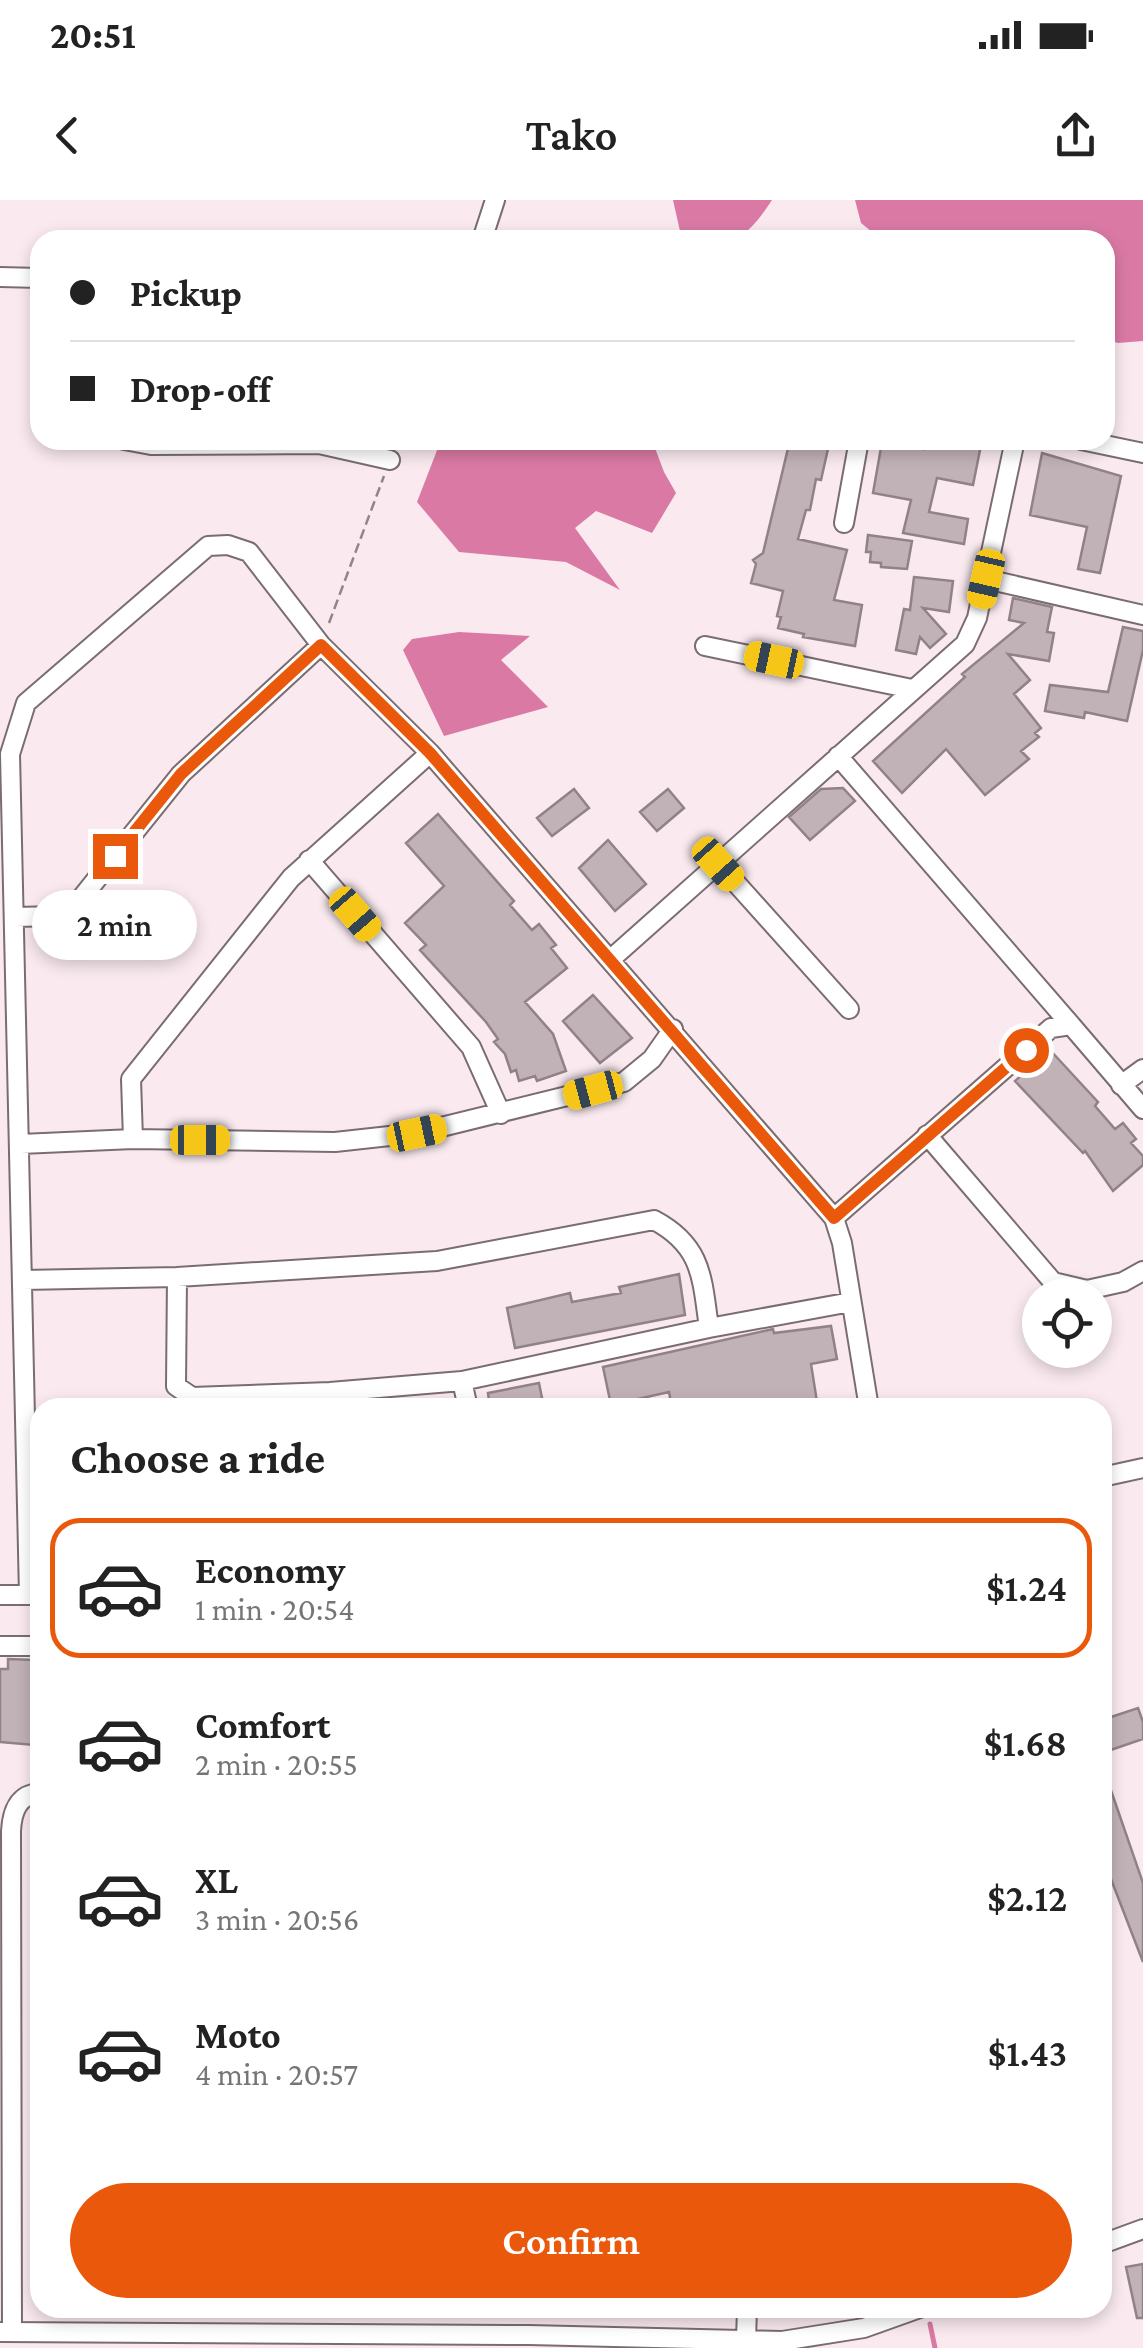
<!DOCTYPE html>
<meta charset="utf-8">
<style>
:root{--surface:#fff;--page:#f6f6f6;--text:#222;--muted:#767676;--line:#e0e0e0;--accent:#ea580c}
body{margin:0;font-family:"Crimson Pro",serif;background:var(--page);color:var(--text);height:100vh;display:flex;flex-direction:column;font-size:38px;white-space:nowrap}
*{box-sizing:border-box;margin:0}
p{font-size:32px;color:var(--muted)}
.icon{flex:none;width:55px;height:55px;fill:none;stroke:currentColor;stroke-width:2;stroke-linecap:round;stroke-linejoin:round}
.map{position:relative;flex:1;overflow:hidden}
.details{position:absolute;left:30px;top:1198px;width:1082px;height:920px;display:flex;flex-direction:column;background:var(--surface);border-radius:30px;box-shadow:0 5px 15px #0003}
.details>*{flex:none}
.top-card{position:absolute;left:30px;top:30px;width:1085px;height:220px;border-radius:30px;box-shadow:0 5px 15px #0003;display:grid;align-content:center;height:220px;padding:0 40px;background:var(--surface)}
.tools{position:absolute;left:1022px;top:1078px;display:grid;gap:20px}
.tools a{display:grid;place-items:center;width:90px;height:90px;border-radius:50%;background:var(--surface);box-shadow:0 5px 15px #0003;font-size:50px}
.end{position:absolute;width:45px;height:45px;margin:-22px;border:12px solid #ea580c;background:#fff;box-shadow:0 0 0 5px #fff}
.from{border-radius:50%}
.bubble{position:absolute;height:70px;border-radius:35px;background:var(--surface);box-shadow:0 5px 15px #0003;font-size:32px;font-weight:600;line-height:70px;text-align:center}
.car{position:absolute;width:30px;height:60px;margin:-30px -15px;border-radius:12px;box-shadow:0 0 8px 2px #0007;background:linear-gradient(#f5c518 24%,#345 0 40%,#f5c518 0 76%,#345 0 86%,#f5c518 0)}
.top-card b{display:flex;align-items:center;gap:35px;height:95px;font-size:38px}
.top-card b+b{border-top:2px solid var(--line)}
.top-card i{width:25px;height:25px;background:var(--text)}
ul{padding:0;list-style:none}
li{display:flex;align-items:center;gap:30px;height:140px;margin:0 20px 15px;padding:0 20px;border:5px solid transparent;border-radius:30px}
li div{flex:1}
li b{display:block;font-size:38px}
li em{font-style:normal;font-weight:600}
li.current{border-color:var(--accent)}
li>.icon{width:90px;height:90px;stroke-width:1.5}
h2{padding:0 40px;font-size:45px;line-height:120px}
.cta{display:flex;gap:20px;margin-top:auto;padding:20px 40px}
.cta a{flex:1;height:115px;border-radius:60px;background:var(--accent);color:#fff;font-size:40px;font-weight:600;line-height:115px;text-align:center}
.status{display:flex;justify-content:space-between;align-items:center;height:70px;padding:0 50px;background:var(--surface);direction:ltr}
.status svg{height:28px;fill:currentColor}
header{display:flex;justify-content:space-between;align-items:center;height:130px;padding:0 40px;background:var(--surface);font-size:45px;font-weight:600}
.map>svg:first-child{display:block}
.water{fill:#da7aa4}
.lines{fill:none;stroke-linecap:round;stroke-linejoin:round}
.stream{stroke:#da7aa4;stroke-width:5}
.building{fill:#c1b2b8;stroke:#908287;stroke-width:2.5}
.minor-casing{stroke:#7a6d72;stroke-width:22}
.path{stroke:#908589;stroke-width:2.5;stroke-dasharray:10 5;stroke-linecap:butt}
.minor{stroke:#fff;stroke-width:18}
.route{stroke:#ea580c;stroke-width:12}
</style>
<div class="status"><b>20:51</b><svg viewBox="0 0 49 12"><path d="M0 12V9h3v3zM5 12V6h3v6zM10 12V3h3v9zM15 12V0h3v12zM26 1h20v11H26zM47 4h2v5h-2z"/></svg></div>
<header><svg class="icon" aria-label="back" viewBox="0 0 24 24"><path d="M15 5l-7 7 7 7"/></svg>Tako<svg class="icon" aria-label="share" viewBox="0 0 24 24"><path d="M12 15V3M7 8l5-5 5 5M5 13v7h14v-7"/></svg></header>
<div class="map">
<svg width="1143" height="2148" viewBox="0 0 1143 2148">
<rect width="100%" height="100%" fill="#faeaf0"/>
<path class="water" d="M673 0H772C741 47 734 40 682 40Z
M855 0H1143V141L1118 143 1105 139V40H882L861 23Z
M441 240H652L664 272 676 293 652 333 596 311 575 328 620 390 566 362 459 352 417 302Z
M459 432 530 436 501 460 548 507 444 536 403 450 412 439Z"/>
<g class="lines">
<path class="stream" d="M930 2124 935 2148"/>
</g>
<path class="building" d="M790 240H830L821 280 816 279 810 310H806L798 339 847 350 834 400 862 405 855 446 803 437 804 434 778 428 781 417 777 416 783 391 751 383 756 364 753 360 763 353Z
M926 240H982L973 285 937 278 929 312 968 319 964 344 903 333 911 300 873 293 882 242 924 249Z
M1042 253 1121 276 1100 373 1078 369 1087 327 1030 315Z
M868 335 912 341 907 369 881 367V363L870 362 871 352H866Z
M914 377 953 381 949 412 923 408 946 434 930 448 920 437 916 454 896 450 904 409 910 410Z
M1013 398 1052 407 1047 432 1054 433 1049 461 1008 454 1030 480 1014 494 1041 528 1035 533 1039 537 1021 551 1029 559 985 595 946 549 902 593 873 561 965 477 962 474 1024 423 1009 420Z
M1123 427 1143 431V450L1127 521 1085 512 1084 518 1045 511 1050 485 1108 492Z
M843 588 855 601 810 640 789 617 821 589Z
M574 589 589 608 552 636 537 618Z
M668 589 684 608 657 631 640 612Z
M438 614 514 701 510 705 532 730 539 724 556 745 551 748 567 768 525 802 553 834 566 871 537 881 535 876 519 881 516 870 511 872 505 854 494 842 498 839 486 822 420 750 426 745 405 723 444 686 406 643Z
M608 640 646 684 615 711 579 668Z
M593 795 632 838 600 863 563 821Z
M1050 850 1098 902 1095 906 1115 929 1123 923 1136 939 1131 943 1143 956V965L1113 991 1085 951 1083 953 1015 881Z
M679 1074 685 1115 515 1148 507 1108 570 1093 572 1102 621 1093 619 1087Z
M831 1126 837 1159 811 1164 818 1208H672L669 1192 611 1205 603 1167 773 1129 774 1133Z
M539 1183 544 1208H490L488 1193Z
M8 1459 35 1460 34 1545 0 1542V1469H8Z
M1138 1508 1143 1522V1539L1102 1553V1520Z
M1105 1573 1143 1683V1762L1102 1656Z
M1143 2064V2118H1137L1126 2067Z"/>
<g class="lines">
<g class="minor-casing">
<path id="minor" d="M482 40 495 0
M0 77 40 78
M124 240 151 245 319 244 390 260
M1081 240 1143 253
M844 323 859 240
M986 379 1143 415
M705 446 912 489
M838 556 1071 825
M309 660 471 847 501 914
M718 663 849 809
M15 717 58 716 71 711 181 574 321 445
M611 759 965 444 977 418 1015 240
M1121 885 1143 869
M927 935 1053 1082 1087 1090 1123 1082 1143 1071
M133 939 131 879 291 678 430 553
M21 944 133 939 335 942 417 933 624 882 652 859 673 829
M834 1018 1051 828 1071 825 1143 909
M177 1077 176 1186 192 1197 330 1192 462 1181 709 1128
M23 1080 177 1077 437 1061 654 1020C703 1046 702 1079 709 1128L851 1102
M462 1181 468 1208
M1102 1277 1143 1268
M0 1395H40
M29 1395 10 554 26 503 208 346 228 345 249 352 321 445 430 553 834 1018 842 1043 869 1208
M0 1446H40
M1102 2044 1143 2029
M0 2132 529 2135 782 2141 864 2128 920 2108
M12 2132 11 1631C12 1612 18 1594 40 1593
M746 2140 747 2108"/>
</g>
<path class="path" d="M329 423 384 276"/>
<use href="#minor" class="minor"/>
</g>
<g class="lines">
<path class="route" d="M115 656 181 574 321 445 430 553 834 1018 1026 850"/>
</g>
</svg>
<div class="tools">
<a><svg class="icon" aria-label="locate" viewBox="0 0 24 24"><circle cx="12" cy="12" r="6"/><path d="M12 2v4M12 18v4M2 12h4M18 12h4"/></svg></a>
</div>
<i class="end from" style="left:1026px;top:850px"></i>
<i class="end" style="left:115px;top:656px"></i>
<div class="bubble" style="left:32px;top:690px;width:165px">2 min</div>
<i class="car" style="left:986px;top:379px;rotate:193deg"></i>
<i class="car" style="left:774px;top:460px;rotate:282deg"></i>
<i class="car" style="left:718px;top:664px;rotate:138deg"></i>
<i class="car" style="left:355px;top:714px;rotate:139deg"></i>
<i class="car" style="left:593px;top:890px;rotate:255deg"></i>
<i class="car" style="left:417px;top:933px;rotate:78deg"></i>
<i class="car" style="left:200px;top:940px;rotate:90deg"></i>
<div class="top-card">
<b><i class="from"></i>Pickup</b>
<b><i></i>Drop-off</b>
</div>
<section class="details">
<h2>Choose a ride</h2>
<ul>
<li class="current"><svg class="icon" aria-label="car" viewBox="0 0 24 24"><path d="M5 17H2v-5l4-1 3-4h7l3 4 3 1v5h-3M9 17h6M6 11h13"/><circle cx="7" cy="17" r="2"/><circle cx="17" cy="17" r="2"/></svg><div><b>Economy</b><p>1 min · 20:54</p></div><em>$1.24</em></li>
<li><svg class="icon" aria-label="car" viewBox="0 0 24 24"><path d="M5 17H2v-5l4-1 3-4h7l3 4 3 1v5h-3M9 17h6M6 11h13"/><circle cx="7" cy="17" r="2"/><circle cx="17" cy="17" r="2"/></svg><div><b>Comfort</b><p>2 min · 20:55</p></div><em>$1.68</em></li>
<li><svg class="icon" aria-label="car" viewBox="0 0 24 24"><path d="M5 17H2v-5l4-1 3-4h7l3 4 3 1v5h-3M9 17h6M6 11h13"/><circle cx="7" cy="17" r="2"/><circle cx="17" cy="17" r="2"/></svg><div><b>XL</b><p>3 min · 20:56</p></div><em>$2.12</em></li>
<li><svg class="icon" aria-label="car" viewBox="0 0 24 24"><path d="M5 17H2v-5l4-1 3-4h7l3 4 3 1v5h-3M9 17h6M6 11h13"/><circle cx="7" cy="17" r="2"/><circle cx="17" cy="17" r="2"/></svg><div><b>Moto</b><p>4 min · 20:57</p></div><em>$1.43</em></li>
</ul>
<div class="cta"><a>Confirm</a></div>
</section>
</div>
